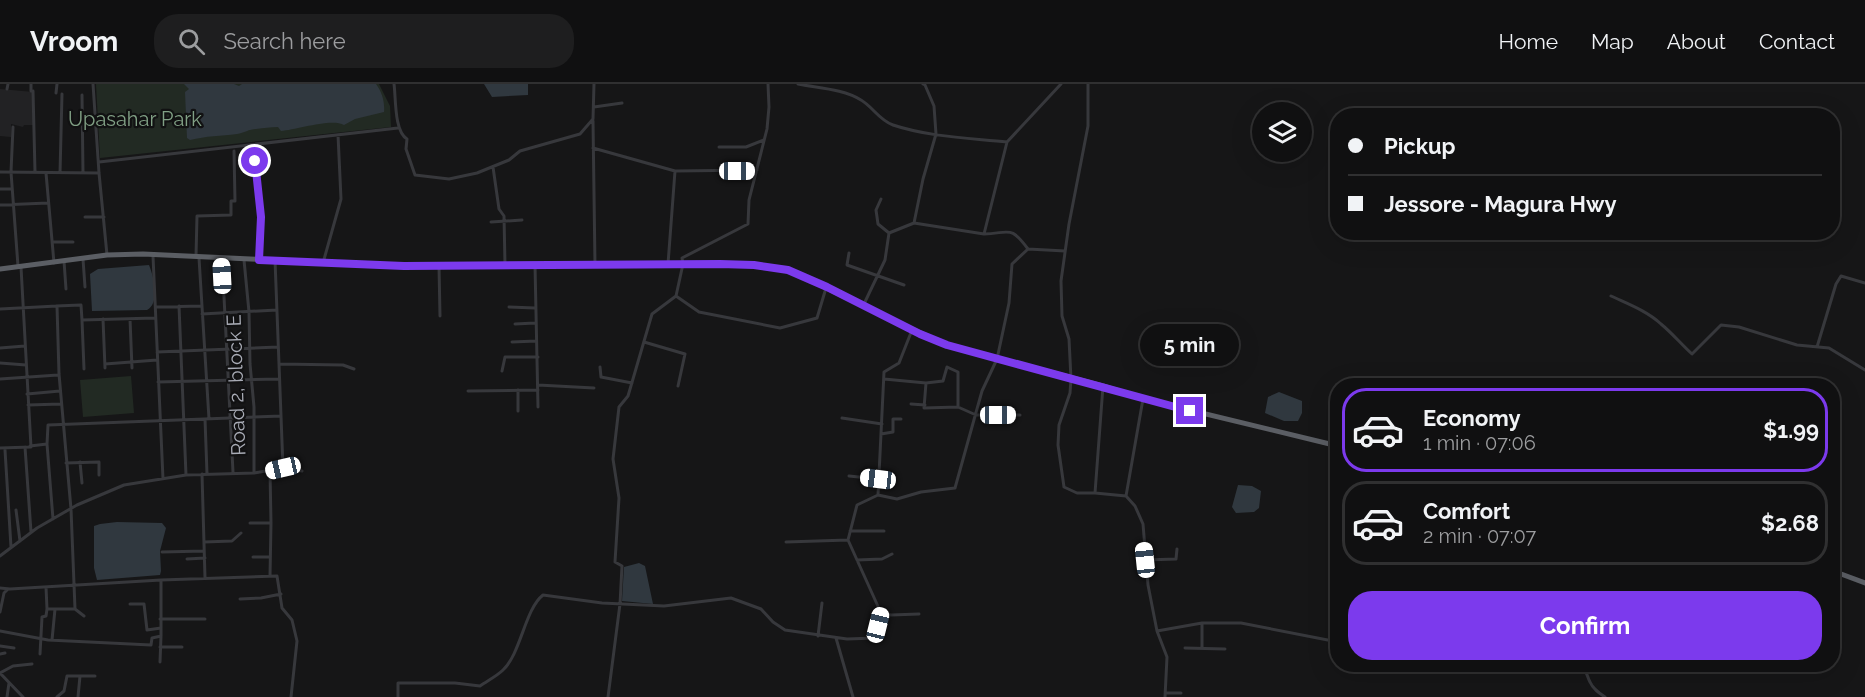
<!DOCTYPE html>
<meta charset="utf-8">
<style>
:root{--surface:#101011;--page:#1e1e1f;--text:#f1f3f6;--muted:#9c9d9f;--line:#303031;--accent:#7c3aed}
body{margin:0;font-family:Raleway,sans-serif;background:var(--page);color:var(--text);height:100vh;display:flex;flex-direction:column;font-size:22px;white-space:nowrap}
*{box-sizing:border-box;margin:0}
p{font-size:20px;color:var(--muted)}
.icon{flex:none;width:33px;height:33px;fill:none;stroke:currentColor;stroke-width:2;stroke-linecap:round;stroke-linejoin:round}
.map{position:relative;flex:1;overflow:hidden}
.side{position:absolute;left:1330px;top:294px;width:510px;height:294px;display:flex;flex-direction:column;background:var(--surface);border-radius:24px;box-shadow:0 6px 24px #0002,0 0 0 2px var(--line)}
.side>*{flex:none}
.top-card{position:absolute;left:1330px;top:24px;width:510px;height:132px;border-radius:24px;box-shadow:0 6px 24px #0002,0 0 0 2px var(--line);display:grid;align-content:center;height:132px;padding:0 18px;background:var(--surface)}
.buttons{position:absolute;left:1252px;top:18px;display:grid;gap:12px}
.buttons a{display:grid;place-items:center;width:60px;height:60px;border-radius:50%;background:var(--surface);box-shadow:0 6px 24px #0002,0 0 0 2px var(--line);font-size:30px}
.end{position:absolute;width:27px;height:27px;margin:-14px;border:8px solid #7c3aed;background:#fff;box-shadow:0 0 0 3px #fff}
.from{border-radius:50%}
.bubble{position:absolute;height:42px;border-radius:21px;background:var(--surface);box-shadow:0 6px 24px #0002,0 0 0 2px var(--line);font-size:20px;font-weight:700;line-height:42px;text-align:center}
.car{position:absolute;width:18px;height:36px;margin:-18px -9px;border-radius:8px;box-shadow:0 0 4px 2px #0007;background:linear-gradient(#fff 24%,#345 0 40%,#fff 0 76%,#345 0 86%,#fff 0)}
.top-card b{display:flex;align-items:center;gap:21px;height:57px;font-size:22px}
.top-card b+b{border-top:2px solid var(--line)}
.top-card i{width:15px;height:15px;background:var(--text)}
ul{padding:10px 0 0;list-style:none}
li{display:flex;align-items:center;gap:18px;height:84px;margin:0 12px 9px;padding:0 6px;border:3px solid var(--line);border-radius:24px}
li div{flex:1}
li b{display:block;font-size:22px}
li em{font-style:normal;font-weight:700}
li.active{border-color:var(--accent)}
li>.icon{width:54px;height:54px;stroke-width:1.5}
.button{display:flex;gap:12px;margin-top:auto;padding:12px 18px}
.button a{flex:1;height:69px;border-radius:24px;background:var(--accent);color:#fff;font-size:24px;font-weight:700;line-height:69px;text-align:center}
header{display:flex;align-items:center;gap:36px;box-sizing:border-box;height:84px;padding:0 30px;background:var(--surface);border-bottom:2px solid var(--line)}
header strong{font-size:28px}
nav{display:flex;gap:33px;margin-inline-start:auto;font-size:21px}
.search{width:420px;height:54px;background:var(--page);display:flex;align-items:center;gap:15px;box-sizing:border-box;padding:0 21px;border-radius:24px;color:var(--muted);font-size:22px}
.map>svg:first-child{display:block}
.built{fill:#222224}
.green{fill:#222a23}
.water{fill:#30383f}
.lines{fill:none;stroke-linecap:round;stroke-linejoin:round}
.minor{stroke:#37383c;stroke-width:3}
.trunk{stroke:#5b5e64;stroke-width:5}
.route{stroke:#7c3aed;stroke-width:8}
.labels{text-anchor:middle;stroke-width:4.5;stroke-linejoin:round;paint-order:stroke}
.park-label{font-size:20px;fill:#81a085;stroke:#111112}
.street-label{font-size:20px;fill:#a9acb6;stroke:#111112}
</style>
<header>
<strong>Vroom</strong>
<div class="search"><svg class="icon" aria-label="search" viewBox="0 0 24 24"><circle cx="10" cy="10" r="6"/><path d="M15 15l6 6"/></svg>Search here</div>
<nav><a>Home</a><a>Map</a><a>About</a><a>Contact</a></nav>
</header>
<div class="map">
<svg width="1865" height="613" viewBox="0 0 1865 613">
<rect width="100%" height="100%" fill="#161617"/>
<path class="built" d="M0 5 33 8V41H24L23 43 11 40V53L0 52Z"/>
<path class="green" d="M96 0H379L390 22 391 43 100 74Z
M131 292 134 329 83 333 80 296Z"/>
<path class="water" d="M184 0H234L239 2 242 0H376C382 8 385 18 384 28L355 35 344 41C331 34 296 46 281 47L278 43C270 43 264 44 256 45 249 45 244 49 237 50 221 52 206 52 190 56L187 54 185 8 189 5Z
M484 0H528V11L492 13Z
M149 181C154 193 160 219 147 226L92 227 90 190 98 185Z
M1279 308 1302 317V329L1298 337H1284L1265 329 1268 313Z
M1238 401 1252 402 1261 407 1259 424 1254 428 1236 429 1232 423Z
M117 438 162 439 166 444 160 467 161 487 160 491 97 496 94 484V442L100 440Z
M639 479 645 482 653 520 622 517 624 483Z"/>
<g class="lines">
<path class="minor" d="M93 0 99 89 107 171
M394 0C396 14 394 47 407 55L406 65 415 91 449 95 477 89 509 76 520 67 580 50 593 35 594 0
M798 0C818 4 844 5 861 16 873 23 879 36 893 41 929 53 969 54 1007 58
M1088 0V42L1069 140 1061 197 1062 232 1069 255 1071 295 1070 309 1059 341 1058 361 1064 403 1077 409H1095
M7 5 8 0
M31 7V0
M33 7 35 88
M56 9 57 0
M82 11 83 89
M594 23 622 19
M593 37 595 181
M13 43 11 88 18 182
M254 61 255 93 261 133 259 175
M719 63H746L764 56
M593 64 675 87 757 86
M99 78 398 44
M493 83 499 125 504 132 505 181
M0 88 99 89
M46 89 54 179
M60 89 62 10
M0 105H12
M881 115 876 126 878 140 889 149
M0 121 48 119
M85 133H104
M491 138 522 136
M914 139 984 150
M52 158H73
M1028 165C1010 141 1011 149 984 150L1007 58 1061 0
M849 169 847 181 904 201
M153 172 163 395
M196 172 197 132 231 131V117H235L234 67
M199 174 209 335
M222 174 233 388
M83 175 85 203
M244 176 249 228 250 280 254 323V389
M275 176 283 384
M64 177 66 205
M323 179 341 115 338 51
M668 180 675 87
M535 181 538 323
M439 182 440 232
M676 212 699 228 780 244 817 234 826 204
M1611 212C1628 220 1647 227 1661 240 1672 249 1681 260 1692 270L1721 241 1739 243 1797 261 1829 264 1865 286
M56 222 81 221 82 236 155 234
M179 222 186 391
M863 222 885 176 889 149 914 139 923 95 936 50 934 22 925 1 923 0
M156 223 202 222
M509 223 535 224
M0 225 57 222 59 290 71 425 75 525 84 532
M202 230 277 226
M103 235 105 284
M130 235 132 284
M82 236 84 285
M515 240 535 239
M512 258 536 257
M644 258 685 270 678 302
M1817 263 1836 200 1841 192 1865 199
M0 264 25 262
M157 268 278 263
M0 279 26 281
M105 280 157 276
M279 280 343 281 354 285
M600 283 601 293 632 299
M502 287 505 273H538
M0 295 58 291
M884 295 926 299 943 297 947 283 958 288V323
M158 298 279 295
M926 299 924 324 958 323 976 331H1020
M538 301 594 304
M1103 302 1095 409 1126 412 1135 422 1143 440 1148 501 1157 547 1167 573 1165 613
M518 306V327
M468 307 538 306
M27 310 60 307
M911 320 925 321
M28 321 61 320
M842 334 882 340
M205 335 207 390
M881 350 893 348V335H901
M30 362 47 360
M25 363 31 448
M0 364 31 363 21 183
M5 366 11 463
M80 378 82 399
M66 379 99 378V391
M270 387 271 439 270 492
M202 390 205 494
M849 392 878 395
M878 411 897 415 921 408 955 404 982 307 997 275 1009 219 1012 180 1028 165 1065 167
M1126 412 1143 315
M16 426 20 457
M53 435 47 360 48 341 281 332
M250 439H271
M850 447H884
M204 458 232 457 241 449
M786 458 848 456
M162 468 204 467
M0 472 37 444 77 421 124 401 186 391 254 389 283 384 302 387
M253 473H270
M187 475 205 474
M857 476 882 475 892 470
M1145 476 1176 475 1177 465
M46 503 47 525H75
M0 504 10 505 161 496 277 492 282 524 292 536 297 557 291 613
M240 515 261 514 281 510
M130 520H144L147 546 161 544
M0 528 4 509 8 505
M881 529 891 531 919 530
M160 535H205
M0 547 48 556 151 561 152 554 161 552V496
M1157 547 1202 539H1241L1338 558
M818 552 822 519
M836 554 853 613
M52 556 55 525
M0 562 14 564
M160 563H182
M1185 564 1225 565
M1202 564V539
M0 570 5 569
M40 570 42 533 46 532 47 525
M160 578 161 552
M1579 580C1587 586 1586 590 1590 598 1593 605 1599 609 1605 613
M0 589 13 582 32 580
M0 589 23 613
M1165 609H1181
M7 613 9 599
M57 613 64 607 67 592H95
M78 613 80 592
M398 613V599H455L480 602C487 597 497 592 503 586 521 569 525 525 543 511L602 519 664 522 731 514 761 525 773 538 785 546 847 555 875 554 881 529 848 456 857 421 878 411 884 288 899 279 912 246
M608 613 620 520 622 482 615 478 619 414 613 375 619 323 628 312 652 230 676 212 683 180 682 174 748 140 749 116 767 45 769 23 768 0"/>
<path class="trunk" d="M0 185 107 171 143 170 404 182 720 180C747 180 775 181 800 191L892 236 947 261 1103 302 1148 316 1338 362
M1833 487 1865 499"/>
</g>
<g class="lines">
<path class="route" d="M255 77 261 133 259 176 404 182 720 180 754 181 788 186 827 203 920 250 947 261 1190 327"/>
</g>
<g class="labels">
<g class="park-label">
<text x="135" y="42">Upasahar Park</text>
</g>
<g class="street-label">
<text transform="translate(236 301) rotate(-92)" y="7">Road 2, block E</text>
</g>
</g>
</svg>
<div class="buttons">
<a><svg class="icon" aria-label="layers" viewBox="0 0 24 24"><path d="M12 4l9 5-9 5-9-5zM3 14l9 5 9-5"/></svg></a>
</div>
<i class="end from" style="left:255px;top:77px"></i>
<i class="end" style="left:1190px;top:327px"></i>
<div class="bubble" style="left:1140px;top:240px;width:99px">5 min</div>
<i class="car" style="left:737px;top:87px;rotate:90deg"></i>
<i class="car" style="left:222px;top:192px;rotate:357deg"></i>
<i class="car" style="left:998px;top:331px;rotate:90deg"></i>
<i class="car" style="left:283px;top:384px;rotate:257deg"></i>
<i class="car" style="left:878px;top:395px;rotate:277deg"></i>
<i class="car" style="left:1145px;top:476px;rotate:354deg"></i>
<i class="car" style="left:878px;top:541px;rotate:14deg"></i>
<div class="top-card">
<b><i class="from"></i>Pickup</b>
<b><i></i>Jessore - Magura Hwy</b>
</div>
<section class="side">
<ul>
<li class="active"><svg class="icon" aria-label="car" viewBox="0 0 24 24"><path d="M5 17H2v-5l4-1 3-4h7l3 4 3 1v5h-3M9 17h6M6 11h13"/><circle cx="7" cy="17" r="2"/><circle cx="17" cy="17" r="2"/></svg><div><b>Economy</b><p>1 min · 07:06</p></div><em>$1.99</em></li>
<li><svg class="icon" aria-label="car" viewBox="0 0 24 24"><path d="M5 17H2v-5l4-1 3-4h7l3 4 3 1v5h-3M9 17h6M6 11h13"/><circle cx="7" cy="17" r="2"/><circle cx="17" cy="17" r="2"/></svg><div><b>Comfort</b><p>2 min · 07:07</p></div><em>$2.68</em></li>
</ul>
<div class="button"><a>Confirm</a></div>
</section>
</div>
